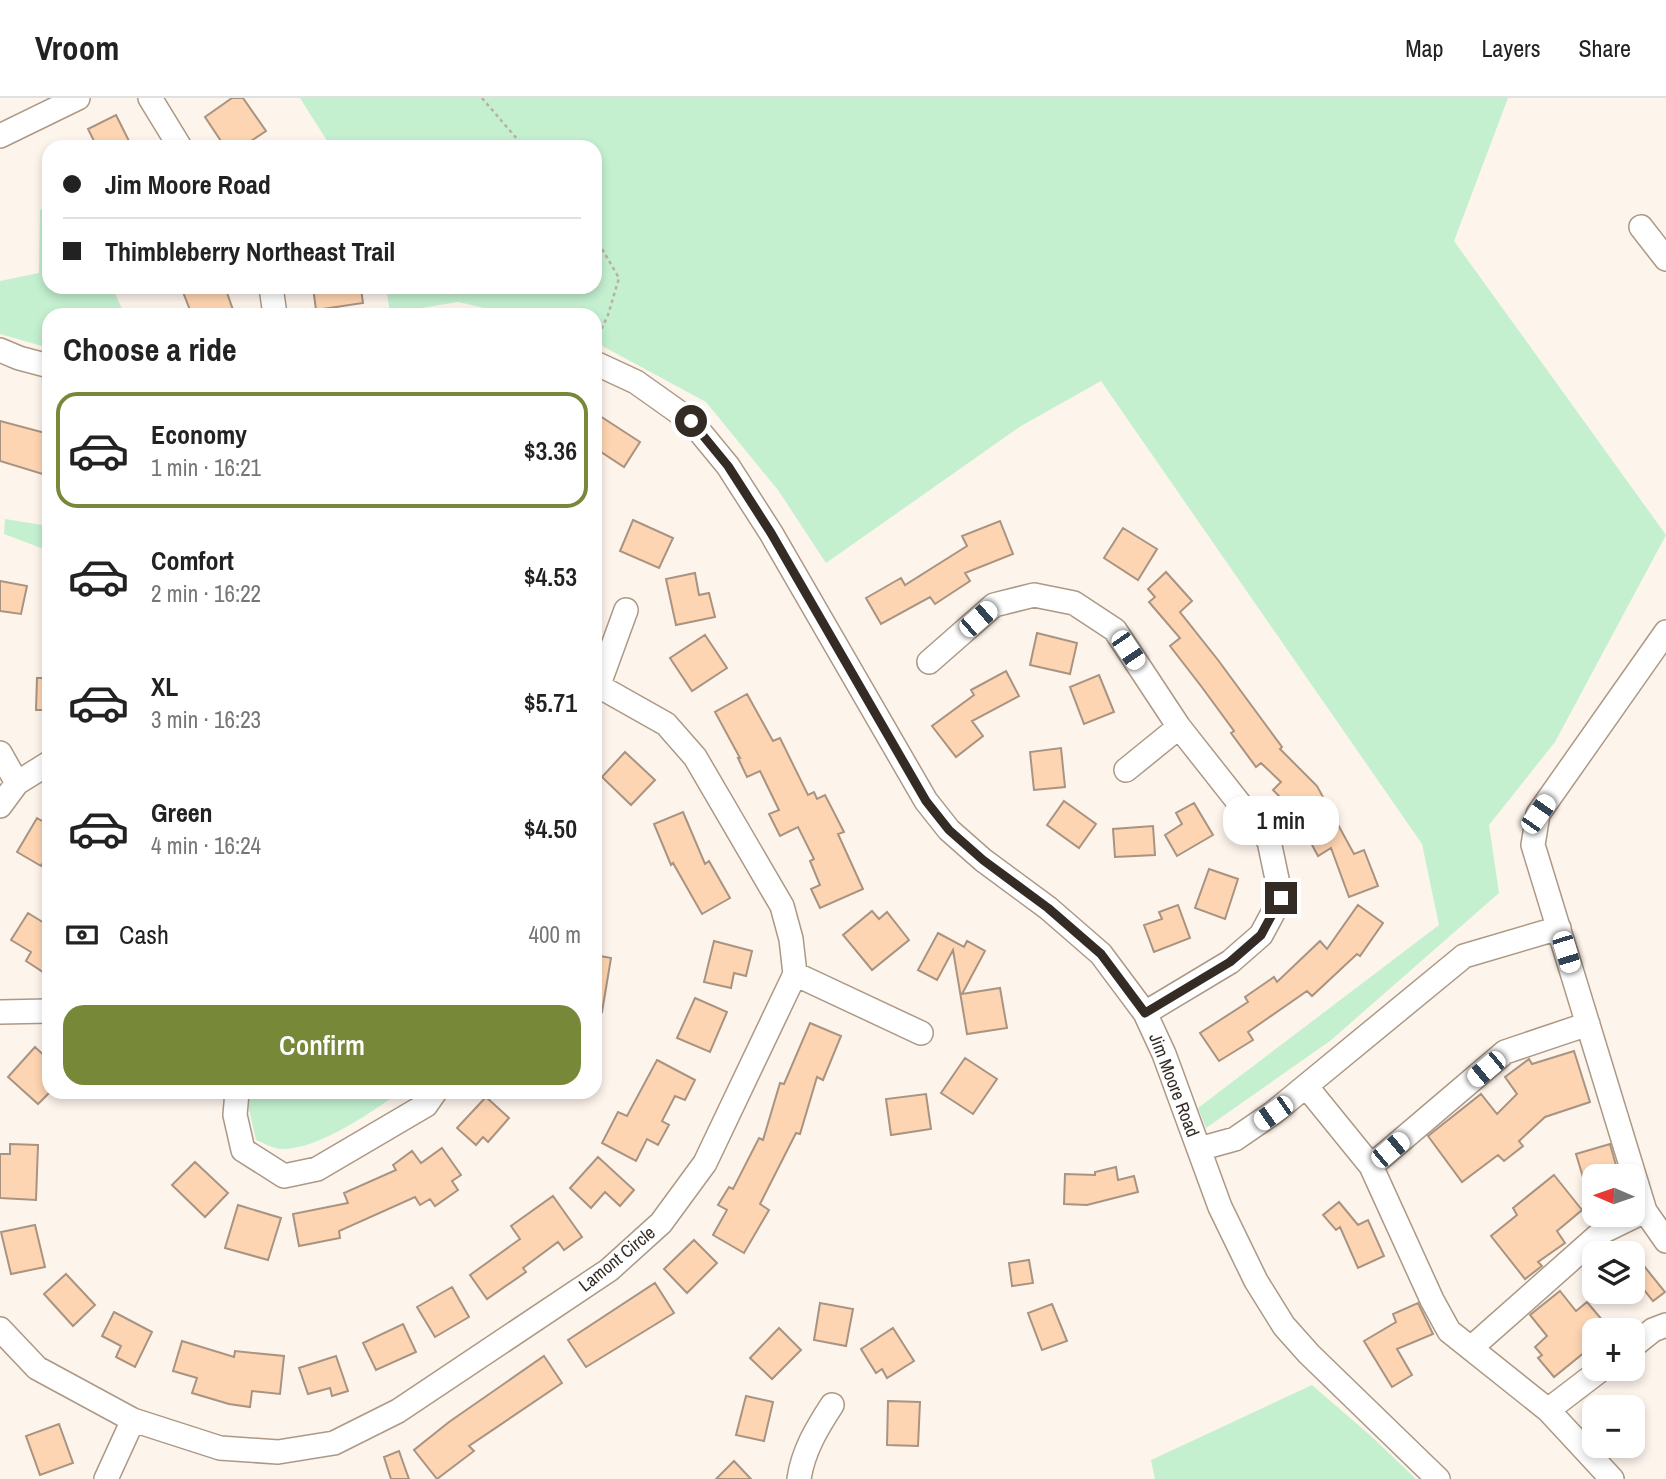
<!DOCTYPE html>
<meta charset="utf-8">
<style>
:root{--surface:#fff;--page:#f2f2f2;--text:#222;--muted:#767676;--line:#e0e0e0;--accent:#778939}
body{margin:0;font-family:"Archivo Narrow",sans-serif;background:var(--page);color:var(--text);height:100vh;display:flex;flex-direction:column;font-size:26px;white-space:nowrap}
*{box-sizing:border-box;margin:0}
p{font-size:23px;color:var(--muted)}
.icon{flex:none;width:38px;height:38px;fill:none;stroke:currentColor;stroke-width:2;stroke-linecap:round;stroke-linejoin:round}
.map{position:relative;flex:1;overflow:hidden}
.sheet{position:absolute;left:42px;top:210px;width:560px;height:791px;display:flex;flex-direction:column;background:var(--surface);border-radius:21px;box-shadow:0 4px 10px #0003}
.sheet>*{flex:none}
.guide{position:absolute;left:42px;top:42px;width:560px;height:154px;border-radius:21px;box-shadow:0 4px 10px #0003;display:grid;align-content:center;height:154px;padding:0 21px;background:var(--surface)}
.needle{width:46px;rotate:272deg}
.fabs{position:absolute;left:1582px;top:1066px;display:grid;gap:14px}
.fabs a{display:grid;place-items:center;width:63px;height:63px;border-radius:14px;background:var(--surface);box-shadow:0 4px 10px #0003;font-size:35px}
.end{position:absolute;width:32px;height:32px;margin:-16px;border:9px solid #342c24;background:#fff;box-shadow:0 0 0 4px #fff}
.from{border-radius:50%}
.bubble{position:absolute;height:49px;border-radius:21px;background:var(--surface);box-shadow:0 4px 10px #0003;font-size:23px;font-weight:600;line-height:49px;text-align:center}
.car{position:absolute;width:21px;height:42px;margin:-21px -10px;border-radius:9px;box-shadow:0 0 5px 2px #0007;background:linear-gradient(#fff 24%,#345 0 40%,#fff 0 76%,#345 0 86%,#fff 0)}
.guide b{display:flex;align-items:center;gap:24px;height:66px;font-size:26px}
.guide b+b{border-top:2px solid var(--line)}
.guide i{width:18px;height:18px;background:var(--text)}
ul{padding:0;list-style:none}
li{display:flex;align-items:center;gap:21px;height:116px;margin:0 14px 10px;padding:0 7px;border:4px solid transparent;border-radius:21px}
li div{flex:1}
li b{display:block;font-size:26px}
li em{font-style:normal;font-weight:600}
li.current{border-color:var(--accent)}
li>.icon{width:63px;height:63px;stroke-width:1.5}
h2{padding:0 21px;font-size:32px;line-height:84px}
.pay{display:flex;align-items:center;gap:18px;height:77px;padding:0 21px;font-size:26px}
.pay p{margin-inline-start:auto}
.cta{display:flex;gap:14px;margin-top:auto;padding:14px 21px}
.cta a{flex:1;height:80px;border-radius:21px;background:var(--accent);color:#fff;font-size:28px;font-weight:600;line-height:80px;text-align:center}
header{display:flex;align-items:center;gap:42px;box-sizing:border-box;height:98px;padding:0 35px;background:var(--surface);border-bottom:2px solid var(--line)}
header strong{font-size:33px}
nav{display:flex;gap:38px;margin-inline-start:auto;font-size:24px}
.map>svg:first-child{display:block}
.green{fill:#c4f0d0}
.building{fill:#fed5b2;stroke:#a99381;stroke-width:2}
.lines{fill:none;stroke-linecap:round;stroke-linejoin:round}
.minor-casing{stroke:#ac9985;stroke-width:26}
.path{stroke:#b8b0a8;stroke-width:2.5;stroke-dasharray:3.5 3.5;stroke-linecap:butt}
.minor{stroke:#fff;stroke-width:23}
.route{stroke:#342c24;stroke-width:9}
.labels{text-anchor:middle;stroke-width:5;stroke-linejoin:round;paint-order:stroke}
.street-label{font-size:18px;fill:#342c24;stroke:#fff}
</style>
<header>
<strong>Vroom</strong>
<nav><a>Map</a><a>Layers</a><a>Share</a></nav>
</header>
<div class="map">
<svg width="1666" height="1381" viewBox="0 0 1666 1381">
<rect width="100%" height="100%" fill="#fdf4ec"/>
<path class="green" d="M300 0H1508L1454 143 1666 437 1555 644 1489 727 1499 795 1330 943 1206 1030 1198 1010 1439 827 1422 746 1101 283 1021 328 826 465 778 392 706 304 595 244V217H516L458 204 390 215 386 189H595V49H331Z
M49 109V189H112L125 217H49V250L0 236V183L39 175 40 112Z
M5 421 49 428V453L4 436Z
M245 994H400C372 1014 317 1052 282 1051 274 1051 264 1045 256 1042Z
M1312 1287 1371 1338 1416 1381H1155L1151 1362Z"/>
<path class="building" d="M232 0H243L266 33 242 49H225L205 19Z
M116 17 132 49H97L88 31Z
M181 189H225L233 212 219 217H192Z
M313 189H354V192L361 191 363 205 316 212Z
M600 318 640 344 624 369 595 350V327Z
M0 323 49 336V378L0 363Z
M633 422 673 440 659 470 620 453Z
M1000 423 1013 456 965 475 970 483 935 506 930 499 881 526 866 500 901 480 905 487 967 448 962 438Z
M1123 430 1157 451 1138 482 1104 460Z
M1166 474 1192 503 1180 514 1218 562 1282 649 1280 651 1317 688 1354 756 1364 752 1378 788 1349 799 1331 750 1318 758 1294 713 1273 692 1281 684 1261 665 1256 669 1231 635 1234 633 1201 588 1170 548 1180 540 1149 504 1155 499 1148 491Z
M695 475 699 497 709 495 715 519 676 527 666 481Z
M0 483 27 488 21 516 0 513Z
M1037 535 1077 545 1070 576 1030 567Z
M705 537 727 570 692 593 670 560Z
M1006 573 1019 598 972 623 983 638 956 659 932 628 974 597 971 592Z
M1099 577 1114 614 1084 626 1070 589Z
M37 580H49V612H36Z
M747 596 773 643 780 640 808 697 814 694 817 701 825 697 844 734 838 736 863 791 820 810 811 791 820 787 810 763 814 761 798 729 780 738 769 716 779 712 760 673 747 679 738 660H740L715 614Z
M1061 650 1065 689 1034 692 1030 654Z
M625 654 655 682 631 707 602 679Z
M1064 703 1096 726 1079 750 1047 727Z
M1194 705 1213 737 1177 758 1165 737 1182 726 1176 715Z
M683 714 705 766 709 763 730 800 702 816 673 765 671 767 654 726Z
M37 720 49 727V754L41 768 17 754Z
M1153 728 1155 757 1115 759 1113 731Z
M1209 771 1238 781 1225 821 1195 810Z
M1178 807 1190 840 1154 854 1144 827 1162 821 1159 814Z
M1358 807 1383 825 1360 858 1357 856 1312 898 1307 893 1248 934 1253 942 1219 963 1200 935 1248 904 1245 899 1274 879 1277 884 1320 843 1327 851Z
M872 813 879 821 887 814 909 842 872 872 843 837Z
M28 815 49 828V864L43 874 26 863 31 854 11 842Z
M938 835 964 849 967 843 985 853 962 896 1000 890 1007 930 967 936 953 852 937 882 918 872Z
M714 843 752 853 746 878 734 875 731 890 704 884Z
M595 857 611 860 602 914 595 913Z
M695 900 727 914 710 954 677 940Z
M810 925 841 938 823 982 817 979 800 1036 796 1035 760 1106 769 1112 744 1155 713 1137 727 1112 718 1107 729 1089 733 1091 759 1040 763 1042 780 985 784 986Z
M35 949 49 962V995L38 1006 8 979Z
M1574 953 1590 1004 1545 1019 1519 1043 1523 1048 1504 1063 1498 1057 1462 1084 1428 1038 1481 996 1497 1016 1517 996 1505 979 1529 961 1532 966Z
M965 960 997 981 973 1016 941 995Z
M657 962 695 982 685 1002 675 998 662 1023 669 1027 658 1047 647 1041 636 1063 602 1045 618 1014 627 1018Z
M926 996 931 1031 891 1037 886 1001Z
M486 999 509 1020 488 1044 483 1039 476 1047 457 1030Z
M10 1046 38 1047 36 1102 0 1100V1056H10Z
M1610 1046 1619 1078H1594V1105L1591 1106 1576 1056Z
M442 1050 461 1077 452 1083 458 1092 435 1108 430 1101 420 1107 415 1099 339 1133 340 1140 299 1148 293 1116 348 1105 344 1095 396 1072 393 1067 412 1053 421 1065Z
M598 1059 634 1092 620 1108 605 1094 591 1110 570 1090Z
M195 1064 228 1095 205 1119 172 1087Z
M1116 1069 1118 1082 1134 1078 1138 1094 1087 1107 1064 1106 1065 1076 1095 1077V1074Z
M1554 1077 1582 1112 1557 1133 1565 1145 1538 1164 1542 1168 1525 1181 1491 1138 1517 1117 1513 1110Z
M553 1098 582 1139 564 1152 558 1144 523 1170 526 1174 487 1201 470 1177 520 1141 511 1128Z
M1339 1104 1358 1127 1368 1122 1384 1158 1358 1170 1340 1129 1336 1132 1323 1117Z
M238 1107 281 1120 268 1162 225 1150Z
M35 1127 45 1169 11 1176 1 1134Z
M694 1142 717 1165 687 1195 664 1171Z
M1029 1162 1033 1185 1012 1188 1009 1165Z
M1644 1168 1665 1194 1653 1203 1633 1178Z
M66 1176 95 1207 73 1228 44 1196Z
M655 1185 674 1215 586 1269 568 1242Z
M452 1189 469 1219 435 1239 417 1209Z
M1560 1193 1576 1213 1587 1204 1603 1223 1584 1240 1591 1249 1554 1279 1538 1260 1542 1257 1535 1249 1547 1238 1530 1217Z
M820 1205 853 1211 846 1248 814 1242Z
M1418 1205 1433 1236 1397 1251 1412 1277 1392 1289 1364 1243 1396 1224 1393 1216Z
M1052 1206 1067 1243 1042 1252 1028 1215Z
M114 1214 152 1234 135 1269 116 1259 121 1248 102 1238Z
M403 1226 416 1254 376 1272 363 1245Z
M779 1230 801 1252 772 1281 750 1260Z
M893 1230 914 1263 887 1280 882 1271 876 1275 861 1251Z
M182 1243 234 1259 235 1253 284 1258 280 1296 252 1293 250 1309 229 1306 192 1295 197 1280 173 1273Z
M336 1258 348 1293 332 1298 330 1290 308 1296 299 1270Z
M544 1258 562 1285 469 1348 474 1353 437 1381 414 1352 449 1324Z
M746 1298 773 1304 764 1343 736 1337Z
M888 1303 920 1304 918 1348 887 1347Z
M59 1326 73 1365 40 1377 26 1338Z
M399 1353 405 1370 409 1381H391L384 1359Z
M734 1363 751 1381H716Z"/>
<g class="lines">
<g class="minor-casing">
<path id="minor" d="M150 0 180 49
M0 38 78 0
M1641 129 1666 161
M271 189 275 217
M0 252 19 260 49 268
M595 265 636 284 691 323 728 368 771 435 926 703 949 732 983 762 1048 810 1101 856 1145 915 1164 956 1220 1109 1256 1183 1284 1228 1309 1256 1438 1381
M1666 534 1538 716 1533 747 1645 1113 1666 1143
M929 564 994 507 1034 497 1074 505 1115 532 1179 629 1269 743 1281 800 1261 837 1230 864 1145 915
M599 586 626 512
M0 655 17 685
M1126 672 1179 629
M0 708 17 685 49 665
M795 876 921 935
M0 914 49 913
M1306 988 1371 1068 1432 1202 1449 1233 1548 1312 1612 1381
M237 994 235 1017 243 1052 284 1078 317 1071 426 1007 435 994
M1199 1051 1235 1041 1273 1015 1464 858 1559 830
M1371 1068 1505 954 1588 926
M0 1231 37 1270 133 1322 220 1350 278 1354 334 1345 398 1313 609 1172 661 1125 705 1065 795 876 791 841 782 808 695 659 666 626 595 586
M1633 1248 1653 1232 1666 1227
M1471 1250 1602 1134 1645 1113
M1548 1312 1603 1270
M106 1381 133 1322
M799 1381C803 1353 817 1330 832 1307"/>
</g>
<path class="path" d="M482 0 524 49
M595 139 619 180 608 217 595 245"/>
<use href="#minor" class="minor"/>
</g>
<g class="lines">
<path class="route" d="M691 323 728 368 771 435 926 703 949 732 983 762 1048 810 1101 856 1145 915 1230 864 1261 837 1281 800"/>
</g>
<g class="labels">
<g class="street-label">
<text transform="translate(1174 987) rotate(69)" y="6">Jim Moore Road</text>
<text transform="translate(617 1161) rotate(-39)" y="6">Lamont Circle</text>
</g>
</g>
</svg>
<div class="fabs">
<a><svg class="needle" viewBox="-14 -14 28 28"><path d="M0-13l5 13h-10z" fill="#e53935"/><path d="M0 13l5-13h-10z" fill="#767676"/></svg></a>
<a><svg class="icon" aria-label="layers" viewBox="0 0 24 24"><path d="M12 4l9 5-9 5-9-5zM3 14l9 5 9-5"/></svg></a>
<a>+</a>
<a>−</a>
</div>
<i class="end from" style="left:691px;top:323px"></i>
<i class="end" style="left:1281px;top:800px"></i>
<div class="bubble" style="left:1223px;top:698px;width:116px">1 min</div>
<i class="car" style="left:978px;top:521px;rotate:49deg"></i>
<i class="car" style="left:1128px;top:552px;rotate:146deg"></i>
<i class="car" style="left:1538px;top:716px;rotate:35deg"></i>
<i class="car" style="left:1566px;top:854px;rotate:163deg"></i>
<i class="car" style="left:1486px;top:971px;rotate:230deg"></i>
<i class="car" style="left:1273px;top:1015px;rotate:235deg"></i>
<i class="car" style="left:1390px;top:1052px;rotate:50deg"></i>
<div class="guide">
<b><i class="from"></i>Jim Moore Road</b>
<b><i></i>Thimbleberry Northeast Trail</b>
</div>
<section class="sheet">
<h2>Choose a ride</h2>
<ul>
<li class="current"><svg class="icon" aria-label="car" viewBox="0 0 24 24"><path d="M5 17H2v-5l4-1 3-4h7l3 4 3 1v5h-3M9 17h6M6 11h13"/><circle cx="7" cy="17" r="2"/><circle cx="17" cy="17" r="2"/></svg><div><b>Economy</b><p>1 min · 16:21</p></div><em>$3.36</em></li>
<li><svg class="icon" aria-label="car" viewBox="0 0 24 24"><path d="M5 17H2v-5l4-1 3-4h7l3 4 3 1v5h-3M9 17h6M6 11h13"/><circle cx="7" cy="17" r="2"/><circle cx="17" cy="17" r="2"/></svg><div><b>Comfort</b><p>2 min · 16:22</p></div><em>$4.53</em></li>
<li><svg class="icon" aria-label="car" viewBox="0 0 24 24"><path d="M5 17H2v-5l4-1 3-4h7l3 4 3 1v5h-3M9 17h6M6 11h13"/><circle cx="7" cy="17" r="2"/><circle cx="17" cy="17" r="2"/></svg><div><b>XL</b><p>3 min · 16:23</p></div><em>$5.71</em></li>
<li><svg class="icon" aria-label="car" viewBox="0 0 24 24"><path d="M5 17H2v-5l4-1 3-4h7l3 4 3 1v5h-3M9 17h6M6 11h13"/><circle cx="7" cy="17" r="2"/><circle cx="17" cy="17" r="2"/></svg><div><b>Green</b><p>4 min · 16:24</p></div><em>$4.50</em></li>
</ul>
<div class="pay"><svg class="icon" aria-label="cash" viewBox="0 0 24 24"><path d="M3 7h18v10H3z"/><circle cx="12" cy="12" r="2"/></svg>Cash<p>400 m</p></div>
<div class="cta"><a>Confirm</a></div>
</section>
</div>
